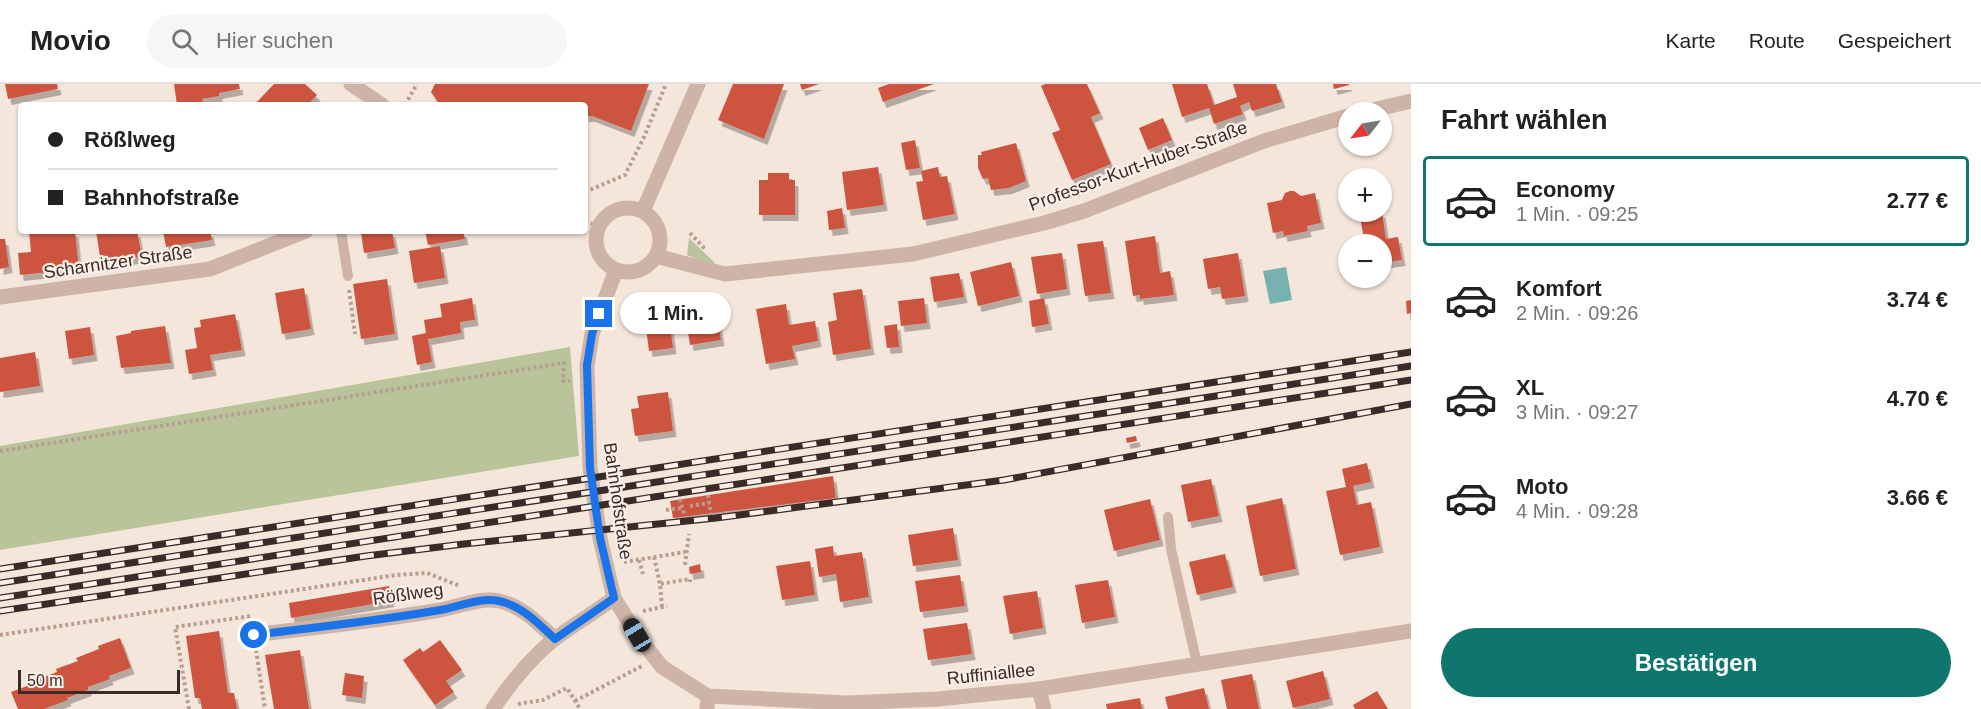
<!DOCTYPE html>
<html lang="de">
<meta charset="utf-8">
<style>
:root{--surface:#fff;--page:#f6f6f6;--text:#222;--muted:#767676;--line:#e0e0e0;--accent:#0f766e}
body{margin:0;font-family:Arial,sans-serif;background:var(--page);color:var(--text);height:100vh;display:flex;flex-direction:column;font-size:22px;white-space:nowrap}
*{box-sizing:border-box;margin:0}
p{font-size:20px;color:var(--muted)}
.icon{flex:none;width:33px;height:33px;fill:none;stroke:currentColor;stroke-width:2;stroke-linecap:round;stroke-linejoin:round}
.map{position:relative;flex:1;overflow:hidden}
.drawer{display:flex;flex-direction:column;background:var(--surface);width:570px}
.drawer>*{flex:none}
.guide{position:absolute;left:18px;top:18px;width:570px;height:132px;border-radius:6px;box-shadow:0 2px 4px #0004;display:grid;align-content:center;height:132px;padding:0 30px;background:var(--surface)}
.needle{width:39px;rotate:239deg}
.buttons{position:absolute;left:1338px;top:18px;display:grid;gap:12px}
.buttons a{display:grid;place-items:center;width:54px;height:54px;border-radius:50%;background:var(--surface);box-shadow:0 2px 4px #0004;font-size:30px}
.scale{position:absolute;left:18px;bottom:15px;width:162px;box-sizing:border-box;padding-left:6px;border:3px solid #382b28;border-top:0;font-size:16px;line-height:21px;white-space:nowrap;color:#382b28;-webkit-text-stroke:4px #fbf0e8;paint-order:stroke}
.end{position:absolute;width:27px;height:27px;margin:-14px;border:8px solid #1a73e8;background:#fff;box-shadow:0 0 0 3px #fff}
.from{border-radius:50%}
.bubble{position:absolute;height:42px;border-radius:21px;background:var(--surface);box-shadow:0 2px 4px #0004;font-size:20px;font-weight:700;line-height:42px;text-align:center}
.car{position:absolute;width:18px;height:36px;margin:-18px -9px;border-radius:8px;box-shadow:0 0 4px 2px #0007;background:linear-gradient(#222 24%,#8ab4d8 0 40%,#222 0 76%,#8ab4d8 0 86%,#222 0)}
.guide b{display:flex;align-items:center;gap:21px;height:57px;font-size:22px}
.guide b+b{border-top:2px solid var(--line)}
.guide i{width:15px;height:15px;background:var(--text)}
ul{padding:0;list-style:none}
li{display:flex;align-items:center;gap:18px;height:90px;margin:0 12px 9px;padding:0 18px;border:3px solid transparent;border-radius:6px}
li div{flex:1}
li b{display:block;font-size:22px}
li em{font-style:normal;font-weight:700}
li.current{border-color:var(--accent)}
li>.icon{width:54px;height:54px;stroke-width:1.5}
h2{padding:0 30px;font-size:27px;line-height:72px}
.button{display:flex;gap:12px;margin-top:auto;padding:12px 30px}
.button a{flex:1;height:69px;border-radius:36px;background:var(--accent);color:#fff;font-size:24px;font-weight:700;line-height:69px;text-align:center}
header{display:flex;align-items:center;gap:36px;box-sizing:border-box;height:84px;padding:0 30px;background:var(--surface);border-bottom:2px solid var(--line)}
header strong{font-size:28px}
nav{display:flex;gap:33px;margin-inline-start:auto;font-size:21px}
.search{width:420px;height:54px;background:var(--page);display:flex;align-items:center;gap:15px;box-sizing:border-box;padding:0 21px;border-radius:33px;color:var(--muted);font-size:22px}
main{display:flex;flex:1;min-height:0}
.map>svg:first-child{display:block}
.green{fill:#bac49a}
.water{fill:#78b2af}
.building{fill:#cd5440;filter:url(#shadow)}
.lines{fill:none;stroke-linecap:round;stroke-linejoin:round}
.path{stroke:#b89e90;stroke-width:4;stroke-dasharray:3 3;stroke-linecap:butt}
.service{stroke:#cdb4a6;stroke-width:10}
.minor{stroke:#cdb4a6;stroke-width:15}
.tertiary{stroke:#cdb4a6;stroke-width:15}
.rail-casing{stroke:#382b28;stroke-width:7}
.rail{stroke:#fbf0e8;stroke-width:4.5;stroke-dasharray:14;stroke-linecap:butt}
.route{stroke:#1a73e8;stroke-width:8}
.labels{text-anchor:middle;stroke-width:4.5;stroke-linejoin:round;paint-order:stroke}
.street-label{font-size:18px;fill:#382b28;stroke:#fbf0e8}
</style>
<header>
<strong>Movio</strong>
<div class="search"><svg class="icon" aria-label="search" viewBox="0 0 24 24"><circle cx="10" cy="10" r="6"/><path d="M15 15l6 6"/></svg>Hier suchen</div>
<nav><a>Karte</a><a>Route</a><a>Gespeichert</a></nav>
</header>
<main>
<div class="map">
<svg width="1411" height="625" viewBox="0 0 1411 625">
<defs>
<filter id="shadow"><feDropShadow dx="3.5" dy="6" stdDeviation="0" flood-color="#0004"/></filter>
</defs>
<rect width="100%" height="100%" fill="#f4e6db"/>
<path class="green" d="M689 154 714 178 715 182 687 171Z
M570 263 579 372 0 466V362Z"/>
<path class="water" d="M1286 183 1292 216 1270 220 1263 187Z"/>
<path class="building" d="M5 0H57L58 5 8 15Z
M174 0H239L240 5 219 9V12L202 15 203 18 177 21Z
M274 0H305L317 11 307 21H254Z
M435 0H649L631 47 592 32H585V21H440L431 8Z
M733 0H784L764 55 718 36Z
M800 0H819L802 6Z
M889 0H934L883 18 878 4Z
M1045 0H1087L1100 29 1091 33 1111 80 1072 96 1052 49 1060 46 1041 2Z
M1172 0H1207L1214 21 1237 13 1233 0H1276L1282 18 1252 27 1249 18 1240 22 1243 30 1214 40 1209 24 1182 33Z
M1333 0H1349V1L1334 5Z
M1163 34 1172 56 1148 66 1139 44Z
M915 56 920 84 906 86 901 59Z
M1016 59 1026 97 1009 104 991 106 988 94 983 95 978 84V71H982L981 68Z
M878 83 884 121 847 126 842 88Z
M938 83 940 93 947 92 955 130 923 136 916 98 923 97 921 87Z
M768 89H789V96H795V131H759V96H768Z
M1290 107H1294L1301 112 1315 109 1321 139 1307 142 1308 147 1284 152 1283 147 1273 149 1267 119 1282 116 1285 109Z
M842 124 845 144 829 146 827 127Z
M1359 128H1382L1386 155 1398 153 1402 176 1382 179V160H1365Z
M29 147H75L79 185 20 191 18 169 31 168Z
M96 147H137L142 173 101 179Z
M163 147H210L212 156 166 163Z
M371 147H392L395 164 364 169 361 149Z
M425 147H463L465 155 428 161Z
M1155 152 1160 189 1170 187 1174 211 1140 215V211L1133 212 1125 157Z
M0 155H5L9 183 0 185Z
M1103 157 1111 209 1085 212 1077 160Z
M440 162 445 194 414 199 409 167Z
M1062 169 1067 205 1037 210 1031 173Z
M1238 169 1245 212 1222 215 1220 203 1208 205 1203 175Z
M1011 178 1019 212 978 222 970 188Z
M959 189 964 213 934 218 930 193Z
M387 195 395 250 361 255 353 200Z
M304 204 311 245 282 250 275 209Z
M862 205 871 265 833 271 828 238 837 236 833 209Z
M472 214 475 236 460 238 461 249 428 255 432 278 417 281 412 252 426 249 424 236 442 233 440 220Z
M924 214 927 239 901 242 898 217Z
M1044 214 1049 240 1032 243 1029 217Z
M1411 216V229L1407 230 1406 217Z
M786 220 789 241 815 237 818 257 792 262 795 275 766 280 756 225Z
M716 224 721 256 690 261 685 229Z
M235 230 242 266 210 271 213 286 189 290 185 266 197 264 194 244 201 243 200 236Z
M897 240 899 263 887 264 884 242Z
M670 241 673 264 649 267 646 244Z
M165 242 171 279 121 284 116 252 131 249V247Z
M90 243 94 271 69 275 65 247Z
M35 268 40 302 0 308V274Z
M668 308 673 347 635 352 631 325 639 324 637 312Z
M1136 352 1137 357 1127 359 1126 354Z
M1367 379 1371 398 1353 402 1357 421 1371 418 1380 463 1340 471 1326 407 1346 403 1342 385Z
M833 392 836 414 673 434 670 417Z
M1211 395 1219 432 1188 438 1181 401Z
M1282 414 1296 485 1260 492 1246 422Z
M1150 415 1160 456 1114 467 1104 426Z
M953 444 958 476 913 482 908 451Z
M833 462 834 472 862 468 869 513 840 518 836 490 819 493 815 465Z
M1225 470 1233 503 1197 511 1189 478Z
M810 477 815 511 782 516 776 482Z
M700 480 701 488 690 490 689 483Z
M960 491 965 522 920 528 915 497Z
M1108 496 1115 533 1082 539 1075 501Z
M389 502 391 517 291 534 289 519Z
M1037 507 1043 544 1010 550 1003 512Z
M967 539 972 570 928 576 923 545Z
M219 547 228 609H234L237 625H202L200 614H195L186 552Z
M120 554 131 584 109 592 110 595 88 603V606L67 614 68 616 44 625H18L11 608 35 599 34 597 57 588 56 585 78 577 76 574 99 565 98 562Z
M440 556 462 586 446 597 454 608 435 621 403 576 420 564 423 568Z
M300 566 309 625H274L265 571Z
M1323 587 1330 615 1293 624 1286 597Z
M345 589 364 592 362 614 342 611Z
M1252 590 1259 625H1227L1221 596Z
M1204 604 1209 625H1168L1165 613Z
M1377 607 1388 625H1355L1353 621Z
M1140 614 1142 625H1107L1106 620Z"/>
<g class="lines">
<path class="path" d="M405 21 417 0
M585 108 625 91 644 53 666 0
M585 137 598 142
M690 149 706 166
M349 206 355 250
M0 367 564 279 563 297H570
M708 411 711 431
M680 415 685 433
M690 422 709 419
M666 426 682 424
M654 473 660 500
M639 476 643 490
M624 478 685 468
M685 481 689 450
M662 523 660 500 690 495V498
M643 527 667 522
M0 551 396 491 427 489 460 502
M256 566 265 625
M575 617 642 582
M518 620 543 616 567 604 580 625
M189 625 175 543 251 532"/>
<path class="service" d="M341 147 348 192
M1168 433 1171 465 1197 580"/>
<path class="minor" d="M351 0 382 21
M1364 28 1411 17
M656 172 725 190 913 170 1044 139 1084 127 1264 57 1348 32
M0 213 210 185 306 147
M253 551C316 543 378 537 440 526 458 523 480 513 499 517 522 522 538 539 555 555
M1039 605 1044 625
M493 625C509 601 529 576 552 557 571 542 594 529 614 514
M707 625 708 612"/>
<path class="tertiary" d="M596 156a32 32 0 1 1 64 0a32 32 0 1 1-64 0Z
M643 127 698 0
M616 186 592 250 587 281 590 384 600 454 614 514 637 551 662 583 708 612 847 619 938 615 1039 605 1411 547"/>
<g class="rail-casing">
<path id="rail" d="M0 485 1411 268
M0 499 1411 282
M0 514 1411 296
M0 527 366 472 464 460 716 434 1004 396 1411 320"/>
</g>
<use href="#rail" class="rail"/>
</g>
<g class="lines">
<path class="route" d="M254 551C316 543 378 537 440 526 458 523 480 513 499 517 522 522 538 539 555 555L614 514 600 454 590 384 587 281 592 250 599 230"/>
</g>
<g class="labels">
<g class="street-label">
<text transform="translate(1138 82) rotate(-20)" y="6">Professor-Kurt-Huber-Straße</text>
<text transform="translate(118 178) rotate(-8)" y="6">Scharnitzer Straße</text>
<text transform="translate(618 417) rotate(82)" y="6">Bahnhofstraße</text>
<text transform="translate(408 510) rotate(-8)" y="6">Rößlweg</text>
<text transform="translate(991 590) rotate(-6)" y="6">Ruffiniallee</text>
</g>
</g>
</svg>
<div class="buttons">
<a><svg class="needle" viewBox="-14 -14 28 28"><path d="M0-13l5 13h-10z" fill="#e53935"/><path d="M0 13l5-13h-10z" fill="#767676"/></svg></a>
<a>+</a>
<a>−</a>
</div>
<div class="scale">50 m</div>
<i class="end from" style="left:254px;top:551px"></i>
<i class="end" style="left:599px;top:230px"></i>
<div class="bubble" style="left:620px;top:208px;width:111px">1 Min.</div>
<i class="car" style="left:637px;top:551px;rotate:329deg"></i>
<div class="guide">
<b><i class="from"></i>Rößlweg</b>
<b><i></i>Bahnhofstraße</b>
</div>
</div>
<section class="drawer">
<h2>Fahrt wählen</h2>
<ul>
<li class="current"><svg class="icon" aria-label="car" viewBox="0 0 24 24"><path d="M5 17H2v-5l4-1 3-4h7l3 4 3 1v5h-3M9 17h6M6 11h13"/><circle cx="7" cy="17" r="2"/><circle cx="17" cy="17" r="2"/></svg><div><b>Economy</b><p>1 Min. · 09:25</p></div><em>2.77 €</em></li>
<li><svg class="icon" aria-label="car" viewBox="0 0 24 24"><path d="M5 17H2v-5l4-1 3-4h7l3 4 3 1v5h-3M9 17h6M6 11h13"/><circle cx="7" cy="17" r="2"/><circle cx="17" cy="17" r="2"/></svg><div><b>Komfort</b><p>2 Min. · 09:26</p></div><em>3.74 €</em></li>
<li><svg class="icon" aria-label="car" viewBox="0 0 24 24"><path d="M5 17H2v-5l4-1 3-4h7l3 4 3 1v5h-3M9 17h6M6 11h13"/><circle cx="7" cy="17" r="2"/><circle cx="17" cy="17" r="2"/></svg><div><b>XL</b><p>3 Min. · 09:27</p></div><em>4.70 €</em></li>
<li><svg class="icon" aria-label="car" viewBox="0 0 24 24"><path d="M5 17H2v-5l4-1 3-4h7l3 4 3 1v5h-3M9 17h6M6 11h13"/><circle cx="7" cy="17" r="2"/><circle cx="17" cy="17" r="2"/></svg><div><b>Moto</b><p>4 Min. · 09:28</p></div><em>3.66 €</em></li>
</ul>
<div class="button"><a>Bestätigen</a></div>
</section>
</main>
